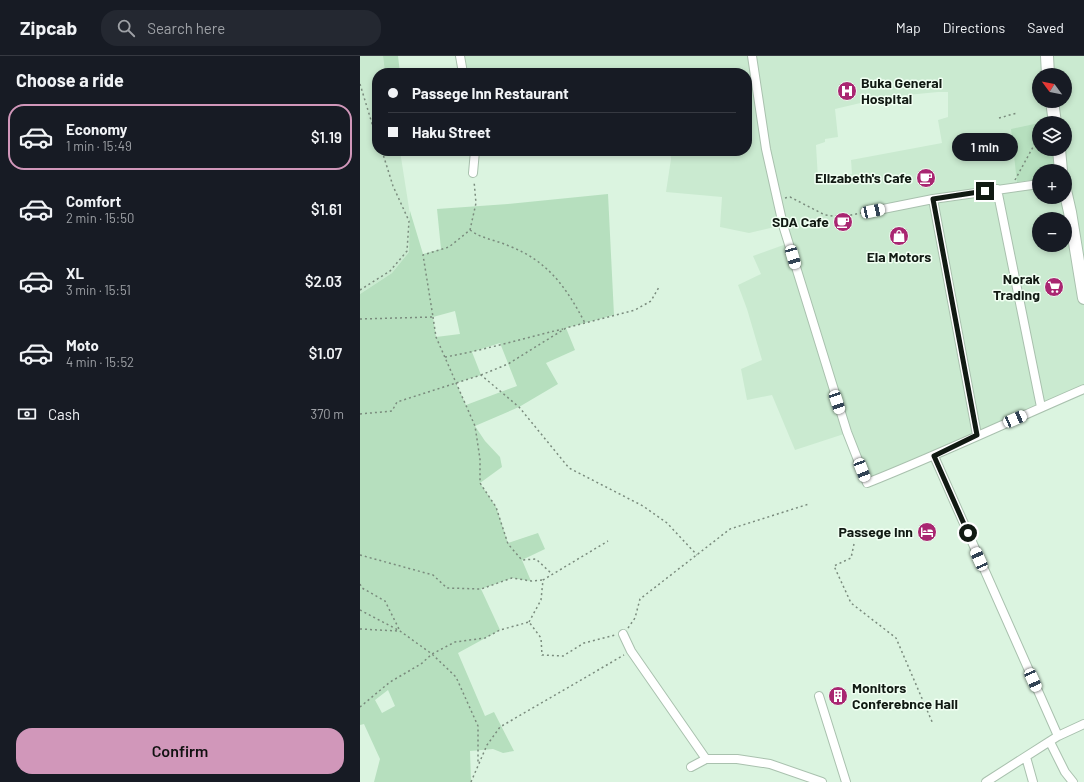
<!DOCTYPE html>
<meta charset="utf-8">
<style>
:root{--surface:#171b24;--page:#242831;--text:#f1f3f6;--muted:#9ea1a6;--line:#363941;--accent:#d197ba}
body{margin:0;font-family:Barlow,sans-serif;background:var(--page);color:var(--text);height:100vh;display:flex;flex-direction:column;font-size:15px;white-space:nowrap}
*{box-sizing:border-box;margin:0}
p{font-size:13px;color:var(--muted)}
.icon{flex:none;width:22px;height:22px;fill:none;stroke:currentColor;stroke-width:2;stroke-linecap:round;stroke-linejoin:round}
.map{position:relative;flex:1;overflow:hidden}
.sheet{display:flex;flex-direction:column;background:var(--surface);width:360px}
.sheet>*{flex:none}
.top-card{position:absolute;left:12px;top:12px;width:380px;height:88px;border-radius:16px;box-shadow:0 2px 6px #0003;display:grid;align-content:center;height:88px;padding:0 16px;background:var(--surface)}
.needle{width:26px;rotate:302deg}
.fabs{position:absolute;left:672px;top:12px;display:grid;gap:8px}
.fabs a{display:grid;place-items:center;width:40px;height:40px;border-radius:50%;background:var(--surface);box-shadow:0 2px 6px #0003;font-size:20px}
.end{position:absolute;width:18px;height:18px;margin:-9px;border:5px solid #111a13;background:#fff;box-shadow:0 0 0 2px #fff}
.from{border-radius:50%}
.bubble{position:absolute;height:28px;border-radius:14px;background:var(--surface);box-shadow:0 2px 6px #0003;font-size:13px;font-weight:600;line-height:28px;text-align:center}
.car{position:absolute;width:12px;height:24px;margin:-12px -6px;border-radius:5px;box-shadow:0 0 3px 1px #0007;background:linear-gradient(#fff 24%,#345 0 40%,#fff 0 76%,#345 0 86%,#fff 0)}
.top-card b{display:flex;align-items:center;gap:14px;height:38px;font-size:15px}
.top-card b+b{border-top:1px solid var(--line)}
.top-card i{width:10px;height:10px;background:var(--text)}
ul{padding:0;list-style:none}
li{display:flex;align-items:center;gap:12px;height:66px;margin:0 8px 6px;padding:0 8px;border:2px solid transparent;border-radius:16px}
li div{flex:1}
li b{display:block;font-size:15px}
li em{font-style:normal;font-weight:600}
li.selected{border-color:var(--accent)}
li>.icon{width:36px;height:36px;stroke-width:1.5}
h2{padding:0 16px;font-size:18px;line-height:48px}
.pay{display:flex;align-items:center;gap:10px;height:44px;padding:0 16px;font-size:15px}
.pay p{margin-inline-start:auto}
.button{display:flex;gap:8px;margin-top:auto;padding:8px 16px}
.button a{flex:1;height:46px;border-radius:16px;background:var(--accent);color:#111;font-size:16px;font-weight:600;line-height:46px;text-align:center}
header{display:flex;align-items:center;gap:24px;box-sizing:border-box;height:56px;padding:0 20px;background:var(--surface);border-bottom:1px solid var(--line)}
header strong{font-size:19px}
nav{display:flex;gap:22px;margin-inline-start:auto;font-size:14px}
.search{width:280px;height:36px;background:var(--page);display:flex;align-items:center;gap:10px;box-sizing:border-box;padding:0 14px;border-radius:16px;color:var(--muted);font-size:15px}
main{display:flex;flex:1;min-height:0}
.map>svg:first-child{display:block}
.built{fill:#caead0;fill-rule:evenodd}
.green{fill:#b6dfbe;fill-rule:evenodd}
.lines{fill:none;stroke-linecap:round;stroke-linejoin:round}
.minor-casing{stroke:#a9c1ae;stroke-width:10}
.secondary-casing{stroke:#a9c1ae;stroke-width:14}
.path{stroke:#7a8b7d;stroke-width:1.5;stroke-dasharray:2 3;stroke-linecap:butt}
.minor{stroke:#fff;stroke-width:8}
.secondary{stroke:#fff;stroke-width:12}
.route{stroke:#111a13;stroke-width:5}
.labels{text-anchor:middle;stroke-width:3;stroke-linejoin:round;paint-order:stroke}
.poi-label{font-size:14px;font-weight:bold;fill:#111a13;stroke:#f0fff2;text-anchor:end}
</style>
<header>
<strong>Zipcab</strong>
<div class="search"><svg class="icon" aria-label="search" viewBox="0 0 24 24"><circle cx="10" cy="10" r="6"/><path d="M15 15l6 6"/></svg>Search here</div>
<nav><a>Map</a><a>Directions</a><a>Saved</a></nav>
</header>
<main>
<section class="sheet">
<h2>Choose a ride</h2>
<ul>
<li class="selected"><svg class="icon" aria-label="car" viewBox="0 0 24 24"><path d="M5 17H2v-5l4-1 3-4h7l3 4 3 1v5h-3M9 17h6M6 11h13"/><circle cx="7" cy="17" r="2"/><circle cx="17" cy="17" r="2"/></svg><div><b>Economy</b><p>1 min · 15:49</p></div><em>$1.19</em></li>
<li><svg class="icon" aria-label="car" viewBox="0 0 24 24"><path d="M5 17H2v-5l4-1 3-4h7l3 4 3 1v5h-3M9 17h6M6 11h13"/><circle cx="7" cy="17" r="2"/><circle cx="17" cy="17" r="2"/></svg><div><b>Comfort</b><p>2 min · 15:50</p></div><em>$1.61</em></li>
<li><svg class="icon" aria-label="car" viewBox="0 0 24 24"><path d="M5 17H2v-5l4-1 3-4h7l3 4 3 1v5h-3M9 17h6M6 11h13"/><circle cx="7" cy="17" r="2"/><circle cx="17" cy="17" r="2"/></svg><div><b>XL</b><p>3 min · 15:51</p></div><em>$2.03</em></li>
<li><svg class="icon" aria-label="car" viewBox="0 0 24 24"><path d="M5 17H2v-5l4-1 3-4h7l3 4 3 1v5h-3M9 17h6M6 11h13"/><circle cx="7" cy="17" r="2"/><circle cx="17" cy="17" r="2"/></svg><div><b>Moto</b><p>4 min · 15:52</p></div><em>$1.07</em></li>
</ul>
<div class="pay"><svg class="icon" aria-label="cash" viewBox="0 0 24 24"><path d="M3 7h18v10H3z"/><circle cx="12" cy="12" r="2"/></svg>Cash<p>370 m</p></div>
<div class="button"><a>Confirm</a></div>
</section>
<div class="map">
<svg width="724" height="726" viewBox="0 0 724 726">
<rect width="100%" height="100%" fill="#dbf4e0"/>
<path class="built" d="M0 0H23L25 17H17V95H40L51 165 49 196 32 217 0 238Z
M100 0H724V333L507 427 487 377 435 394 412 339 387 344 381 313 402 304 387 253 378 229 401 218 393 200 429 187 423 169 389 177 360 171 362 141 306 136 311 103 310 95H387V17H103ZM679 19H705V45H679ZM578 36H588V61L578 64 582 87 491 104 492 118 458 123 456 89 465 86V83L478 81 475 53 526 41ZM679 67H705V93H679ZM679 115H705V141H679ZM679 163H705V189H679Z"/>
<path class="green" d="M23 0H38L40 17H25Z
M679 67V93H693L695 115H679V123L657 126 651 73Z
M248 138 254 259 206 272 215 294 186 307 198 328 159 351 115 370 125 385 140 401 142 411 120 427 136 451 148 487 178 477 185 493 162 504 171 525 152 522 121 533 140 574 98 597 125 660 134 656 154 695 143 697 133 693 110 695 111 726H14L20 703 4 668 0 669V238L32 217 49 196 50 155 63 198 81 193 77 153 148 148ZM95 255 100 278 76 281 73 261ZM140 287 157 330 106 349 96 327 121 319 112 296ZM28 634 35 650 22 657 15 644Z"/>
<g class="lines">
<g class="minor-casing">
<path id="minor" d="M100 0 103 17
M392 0 406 93 423 169 487 376 507 427C580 398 652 364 724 333
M113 117 115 95
M637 133 681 351
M573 143 617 379
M513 155 573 143 679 128
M574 400 698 680 724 668
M263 578 271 595 346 703
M459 640 486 726
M690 686 705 716 713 726
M666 701 673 726
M331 711 346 703H377L410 708 462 726
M626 726 698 680"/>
</g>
<g class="secondary-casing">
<path id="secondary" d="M687 0 688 19
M692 45 695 67
M699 93 701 115
M705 134 710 156 724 242"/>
</g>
<path class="path" d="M0 28 17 84
M639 62 657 57
M655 124 679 80
M425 142 430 141 465 159 481 161 506 156
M110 174C122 183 136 184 149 190 188 205 206 231 225 267
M0 234 30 215 47 195 49 165 33 130 22 95
M73 261 76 281 115 370 120 403V427L136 451 148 488 162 504 176 503 192 518
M0 263 73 261 63 199 89 191 110 174 116 147 114 125
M85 301C125 294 164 282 203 273
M121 319 148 308 206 272 275 254 291 245 299 231
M0 358 32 355 37 346 121 319 159 351 209 412 283 450 307 467 337 499
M494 488 491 502 474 510 491 547 536 582 573 668
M0 499 73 519 87 532 121 533 152 522 171 525 183 524
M0 528 2 532 25 545 40 575
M0 554 40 575 72 598 96 621 118 670V706
M169 566 181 544 183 524 248 485
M268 572 275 562 280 543 370 473 449 448
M0 573 38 575
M0 651 30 626 61 608 72 598 95 586 125 582 140 574 169 566 181 582 182 599 203 600 224 587 255 579
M111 726 127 689 140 671 264 599"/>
<use href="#minor" class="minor"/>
<use href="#secondary" class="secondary"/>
</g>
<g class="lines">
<path class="route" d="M608 477 574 400 617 379 573 143 625 135"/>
</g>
<defs>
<g id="hospital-disc" transform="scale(1)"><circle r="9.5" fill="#a92671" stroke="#f0fff2"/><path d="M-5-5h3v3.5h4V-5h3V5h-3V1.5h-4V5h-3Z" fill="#fff"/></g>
<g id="cafe-disc" transform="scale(1)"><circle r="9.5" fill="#a92671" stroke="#f0fff2"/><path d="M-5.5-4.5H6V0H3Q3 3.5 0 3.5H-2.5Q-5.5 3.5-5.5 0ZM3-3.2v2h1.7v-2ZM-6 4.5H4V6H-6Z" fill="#fff"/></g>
<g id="shop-disc" transform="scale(1)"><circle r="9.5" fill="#a92671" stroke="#f0fff2"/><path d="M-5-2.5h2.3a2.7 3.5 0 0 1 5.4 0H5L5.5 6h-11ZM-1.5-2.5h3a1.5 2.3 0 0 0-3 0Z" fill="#fff"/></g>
<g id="supermarket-disc" transform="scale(1)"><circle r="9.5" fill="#a92671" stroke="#f0fff2"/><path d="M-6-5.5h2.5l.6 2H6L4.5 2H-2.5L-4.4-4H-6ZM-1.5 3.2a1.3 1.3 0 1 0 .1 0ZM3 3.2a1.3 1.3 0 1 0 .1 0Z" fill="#fff"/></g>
<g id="hotel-disc" transform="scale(1)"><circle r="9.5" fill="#a92671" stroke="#f0fff2"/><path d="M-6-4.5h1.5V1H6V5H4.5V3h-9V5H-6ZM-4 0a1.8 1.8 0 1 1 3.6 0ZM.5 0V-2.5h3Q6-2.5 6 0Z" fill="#fff"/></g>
<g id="building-disc" transform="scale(1)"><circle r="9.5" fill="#a92671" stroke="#f0fff2"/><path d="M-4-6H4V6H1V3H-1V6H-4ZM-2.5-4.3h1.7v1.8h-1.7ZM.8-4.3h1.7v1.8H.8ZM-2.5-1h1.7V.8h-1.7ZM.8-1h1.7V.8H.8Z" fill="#fff"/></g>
</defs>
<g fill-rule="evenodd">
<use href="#hospital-disc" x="487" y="35"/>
<use href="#cafe-disc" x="566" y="122"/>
<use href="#cafe-disc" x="483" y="166"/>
<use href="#shop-disc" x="539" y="180"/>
<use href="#supermarket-disc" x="694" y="231"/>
<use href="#hotel-disc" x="567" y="476"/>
<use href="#building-disc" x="478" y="640"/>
</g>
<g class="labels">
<g class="poi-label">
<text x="501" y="32" text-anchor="start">Buka General<tspan x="501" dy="16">Hospital</tspan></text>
<text x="552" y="127">Elizabeth's Cafe</text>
<text x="469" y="171">SDA Cafe</text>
<text x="539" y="206" text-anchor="middle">Ela Motors</text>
<text x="680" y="228">Norak<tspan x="680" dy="16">Trading</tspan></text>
<text x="553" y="481">Passege Inn</text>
<text x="492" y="637" text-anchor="start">Monitors<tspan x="492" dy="16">Conferebnce Hall</tspan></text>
</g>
</g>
</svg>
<div class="fabs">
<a><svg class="needle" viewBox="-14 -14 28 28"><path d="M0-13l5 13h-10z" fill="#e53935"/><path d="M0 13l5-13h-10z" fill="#9ea1a6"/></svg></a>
<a><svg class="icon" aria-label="layers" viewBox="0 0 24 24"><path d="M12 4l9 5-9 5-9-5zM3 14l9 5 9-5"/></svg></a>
<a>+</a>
<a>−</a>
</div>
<i class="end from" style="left:608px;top:477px"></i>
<i class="end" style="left:625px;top:135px"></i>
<div class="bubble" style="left:592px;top:77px;width:66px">1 min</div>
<i class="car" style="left:513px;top:155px;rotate:78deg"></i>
<i class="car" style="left:433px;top:201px;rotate:164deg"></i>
<i class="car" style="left:477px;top:346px;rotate:162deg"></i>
<i class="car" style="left:655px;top:363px;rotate:67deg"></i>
<i class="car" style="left:502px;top:414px;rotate:159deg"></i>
<i class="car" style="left:619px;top:503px;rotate:336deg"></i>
<i class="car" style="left:673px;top:624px;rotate:156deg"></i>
<div class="top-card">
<b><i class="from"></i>Passege Inn Restaurant</b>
<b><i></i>Haku Street</b>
</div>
</div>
</main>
